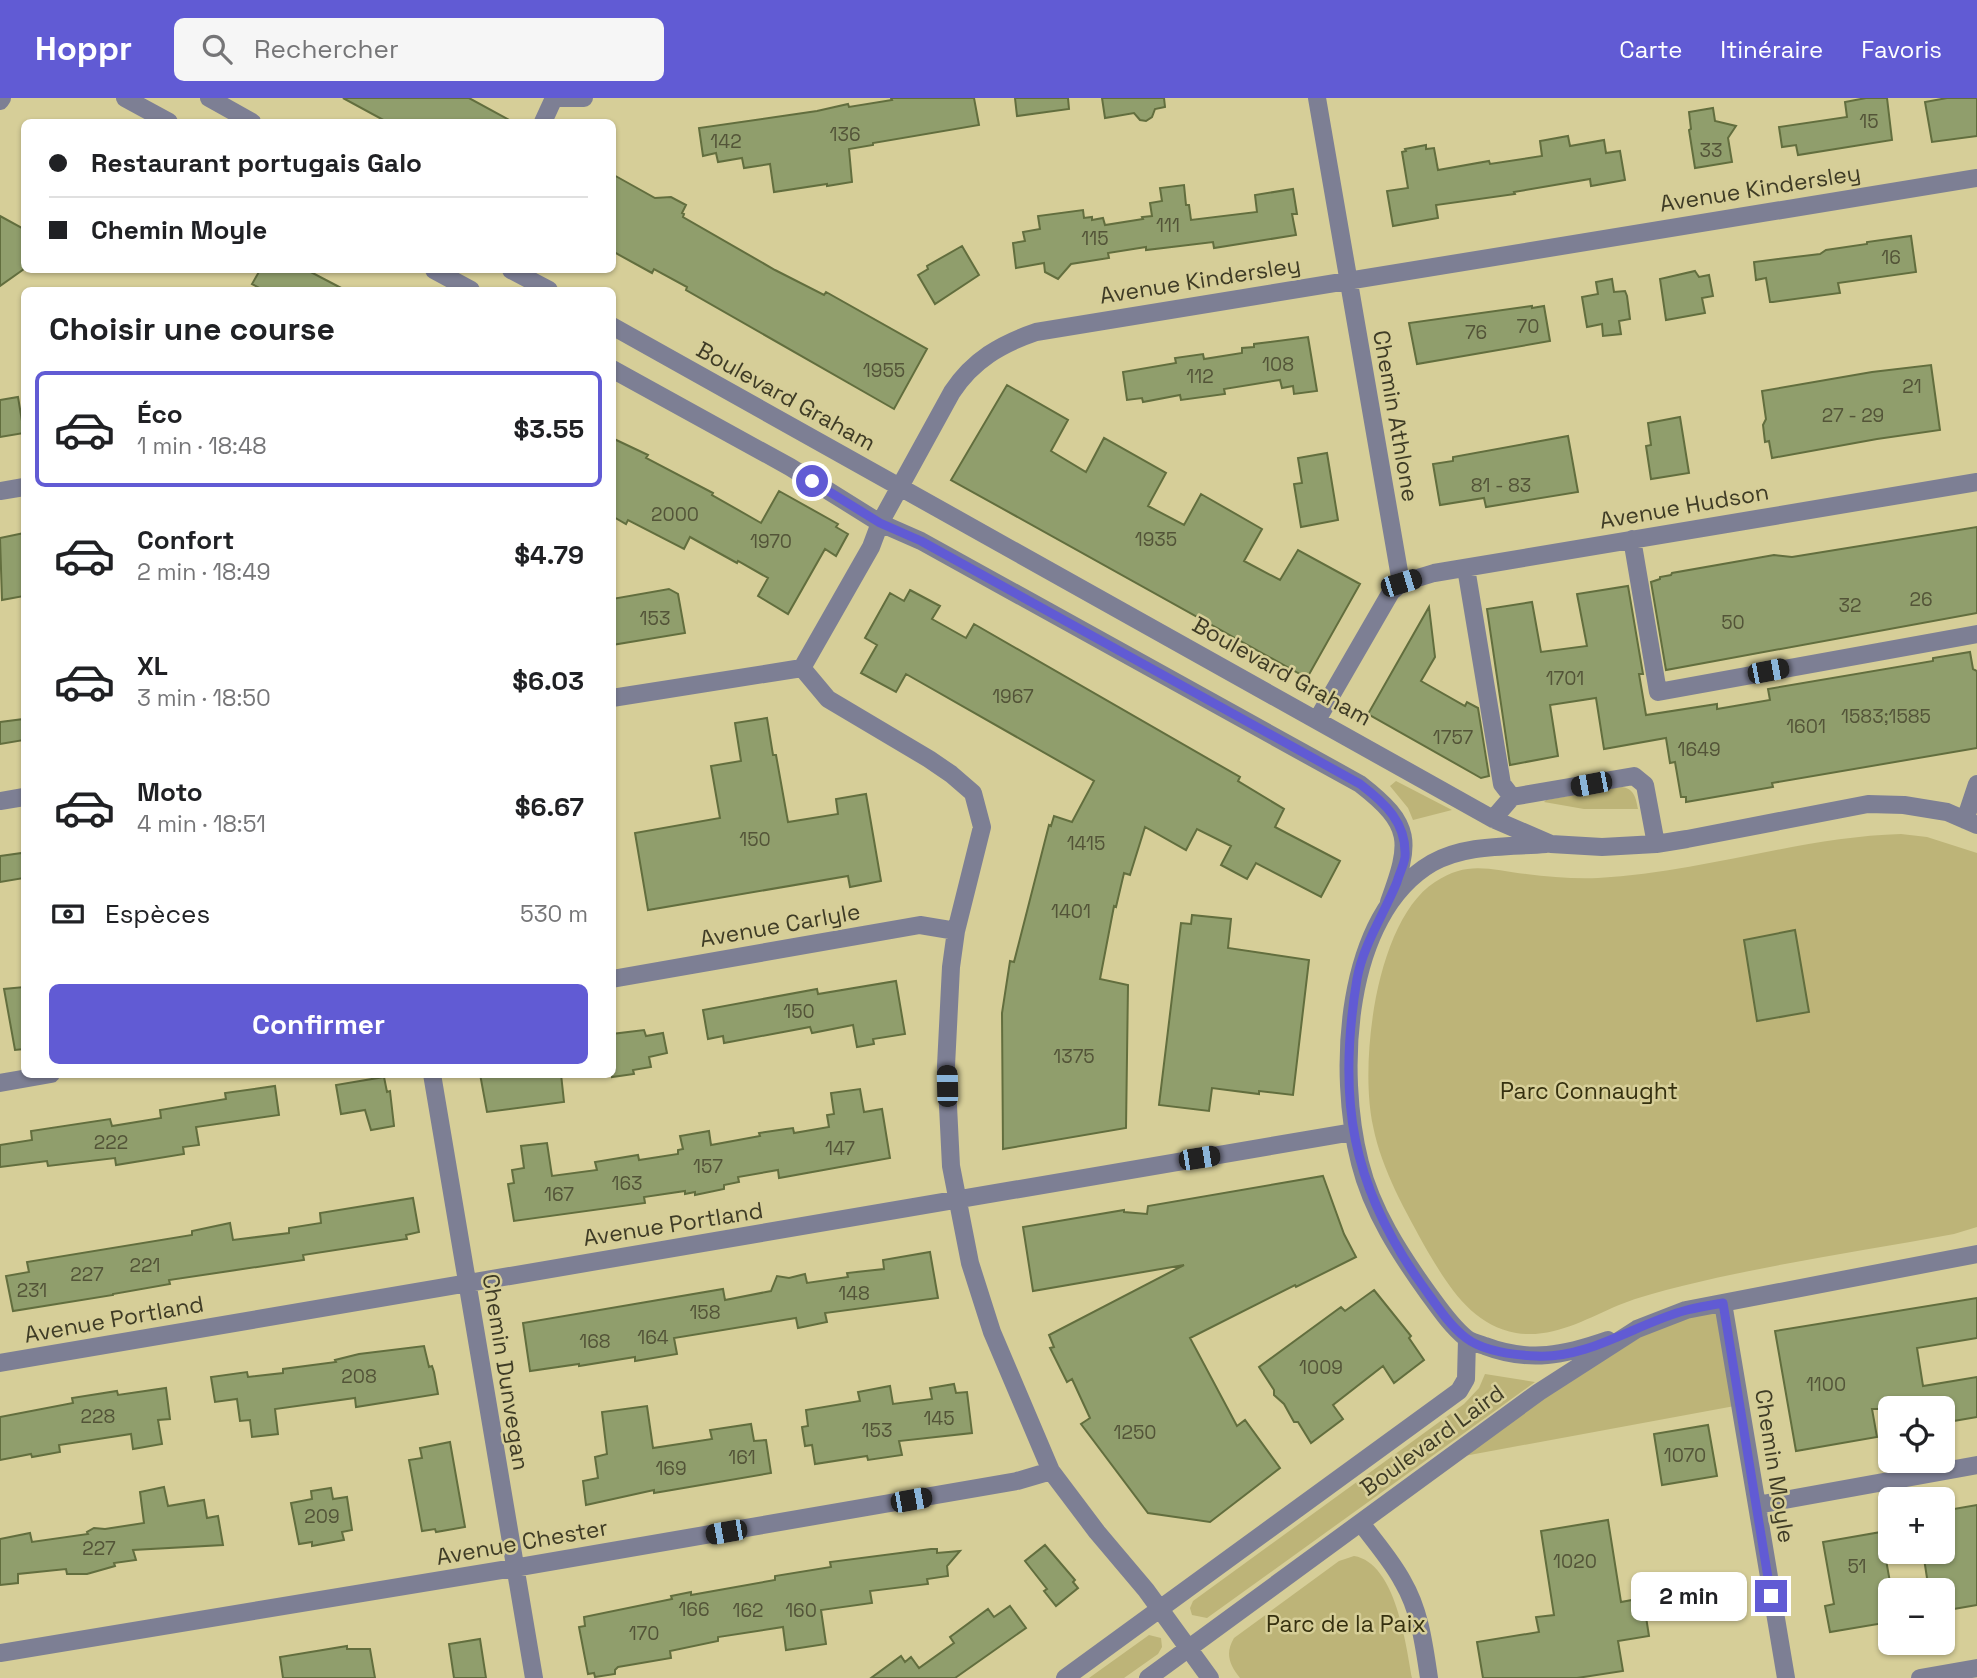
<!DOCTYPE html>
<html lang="fr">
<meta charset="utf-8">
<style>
:root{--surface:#fff;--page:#f6f6f6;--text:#202124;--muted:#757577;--line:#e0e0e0;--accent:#615bd4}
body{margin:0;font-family:"Space Grotesk",sans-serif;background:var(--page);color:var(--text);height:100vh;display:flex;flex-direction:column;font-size:26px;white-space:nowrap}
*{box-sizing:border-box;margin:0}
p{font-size:23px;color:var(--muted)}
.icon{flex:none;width:38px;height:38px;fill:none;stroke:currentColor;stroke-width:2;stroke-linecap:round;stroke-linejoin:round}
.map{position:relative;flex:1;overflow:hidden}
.sheet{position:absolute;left:21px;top:189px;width:595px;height:791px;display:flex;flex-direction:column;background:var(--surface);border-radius:10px;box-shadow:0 2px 5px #0004}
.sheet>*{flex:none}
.hud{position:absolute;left:21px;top:21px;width:595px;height:154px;border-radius:10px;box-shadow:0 2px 5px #0004;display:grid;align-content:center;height:154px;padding:0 28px;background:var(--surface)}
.fabs{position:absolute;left:1878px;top:1298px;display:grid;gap:14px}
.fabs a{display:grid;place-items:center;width:77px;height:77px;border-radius:10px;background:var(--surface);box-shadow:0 2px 5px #0004;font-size:35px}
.end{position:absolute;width:32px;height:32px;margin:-16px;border:9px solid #615bd4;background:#fff;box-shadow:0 0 0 4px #fff}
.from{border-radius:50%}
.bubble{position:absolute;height:49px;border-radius:10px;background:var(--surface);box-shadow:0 2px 5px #0004;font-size:23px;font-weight:700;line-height:49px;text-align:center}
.car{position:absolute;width:21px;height:42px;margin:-21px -10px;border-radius:9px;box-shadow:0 0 5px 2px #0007;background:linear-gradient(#222 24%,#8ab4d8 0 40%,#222 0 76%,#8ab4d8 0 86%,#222 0)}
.hud b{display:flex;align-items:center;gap:24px;height:66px;font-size:26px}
.hud b+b{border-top:2px solid var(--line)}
.hud i{width:18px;height:18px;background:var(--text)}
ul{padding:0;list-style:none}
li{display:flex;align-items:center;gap:21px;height:116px;margin:0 14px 10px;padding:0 14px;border:4px solid transparent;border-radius:10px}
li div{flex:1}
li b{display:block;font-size:26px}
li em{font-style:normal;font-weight:700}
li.selected{border-color:var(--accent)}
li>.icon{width:63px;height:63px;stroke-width:1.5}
h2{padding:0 28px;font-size:32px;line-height:84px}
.pay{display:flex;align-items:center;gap:18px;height:77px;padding:0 28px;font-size:26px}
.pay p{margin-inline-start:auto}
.button{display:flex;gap:14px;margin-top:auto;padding:14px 28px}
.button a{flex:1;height:80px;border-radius:10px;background:var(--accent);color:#fff;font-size:28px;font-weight:700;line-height:80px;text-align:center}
header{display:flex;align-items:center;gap:42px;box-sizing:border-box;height:98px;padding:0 35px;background:var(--accent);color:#fff}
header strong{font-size:33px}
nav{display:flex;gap:38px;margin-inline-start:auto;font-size:24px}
.search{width:490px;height:63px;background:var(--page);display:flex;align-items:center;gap:18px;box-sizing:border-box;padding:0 24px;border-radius:10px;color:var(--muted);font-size:26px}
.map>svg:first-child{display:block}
.green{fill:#bdb478}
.building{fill:#909e6c;stroke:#626e3e;stroke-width:2}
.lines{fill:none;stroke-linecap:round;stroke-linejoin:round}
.minor{stroke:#7d7f94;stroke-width:18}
.route{stroke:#615bd4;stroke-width:9}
.labels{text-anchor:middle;stroke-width:5;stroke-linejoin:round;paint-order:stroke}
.number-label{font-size:19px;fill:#535438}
.street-label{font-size:23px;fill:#3f3c26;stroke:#d6ce98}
.park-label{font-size:23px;fill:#35300f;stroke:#d6ce98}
</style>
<header>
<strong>Hoppr</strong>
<div class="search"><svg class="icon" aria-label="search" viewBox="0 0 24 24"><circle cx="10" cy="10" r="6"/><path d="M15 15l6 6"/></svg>Rechercher</div>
<nav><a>Carte</a><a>Itinéraire</a><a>Favoris</a></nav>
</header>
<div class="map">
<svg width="1977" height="1580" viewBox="0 0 1977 1580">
<rect width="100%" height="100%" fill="#d6ce98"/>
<path class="green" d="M1396 683 1452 712 1413 722 1408 710 1390 688Z
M1621 689C1634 690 1636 700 1638 711H1584L1544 704 1546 702Z
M1901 736 1927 739 1977 755V1129L1954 1136C1863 1153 1771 1166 1682 1188 1661 1193 1639 1199 1619 1207 1586 1221 1553 1241 1516 1235 1472 1227 1449 1189 1428 1154 1406 1114 1382 1073 1373 1028 1359 964 1376 822 1435 784 1468 762 1490 772 1526 776 1549 779 1575 781 1598 780 1700 775 1799 739 1901 736Z
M1723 1205 1740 1307 1448 1361 1637 1231Z
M1485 1276 1535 1284 1207 1520 1192 1517 1190 1510 1193 1503 1464 1306 1479 1290Z
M1354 1458C1396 1465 1406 1547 1412 1580H1240C1229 1566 1225 1555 1234 1540L1339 1463Z
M1149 1537 1161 1540 1162 1549 1158 1556 1124 1580H1089Z"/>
<path class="building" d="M343 0H469L513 24H387Z
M891 0H974L979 27 873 45V47L849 51 852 84 827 88V86L774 94 770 66 744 70 742 60 718 64 716 55 703 58 699 30 817 13 848 6 849 9 892 2Z
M1015 0H1068L1069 11 1017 18Z
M1102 0H1164L1165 9 1155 11 1152 19 1146 23 1140 22 1134 15 1105 20Z
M1866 0H1887L1892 42 1798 57 1796 47 1782 49 1779 29 1847 19 1845 4Z
M1947 0H1977V38L1932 44 1925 4Z
M1713 10 1715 23 1736 28 1728 40 1732 64 1695 70 1689 32 1691 31 1689 14Z
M1568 38 1570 48 1604 42 1606 55 1620 53 1625 82 1591 88 1590 81 1514 94 1515 96 1436 107 1438 120 1393 128 1387 93 1408 90 1402 54 1406 53 1405 51 1426 47V51L1434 50 1438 72 1489 63 1490 66 1542 58 1540 43Z
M612 76 655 100 671 99 686 107 682 115 684 116 683 119 775 172 824 197 826 194 927 251 894 311 686 192 687 189 654 171 652 175 612 153Z
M1184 87 1186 107H1189L1191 122 1257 114 1255 97 1293 91 1297 116H1292L1296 137 1214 150 1213 144 1146 152V149L1108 155 1109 160 1071 166 1058 181 1045 174 1044 165 1016 170 1013 145 1025 143 1023 134 1040 131 1038 118 1083 112 1084 120 1092 119V122L1103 120 1105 127 1143 121 1142 119 1152 118 1150 105 1162 103 1160 90Z
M0 118 24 131V171L0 188Z
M1911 138 1916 174 1838 185 1840 195 1773 204H1770L1766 180 1756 182 1754 164 1820 156 1826 152 1867 146V144Z
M962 148 979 177 935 206 918 177 928 171 927 168Z
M260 172H307L345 192H263L252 186Z
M1695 173 1699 179 1709 177 1713 198 1702 200 1705 215 1666 222 1660 181Z
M1612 181 1614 194 1625 193 1627 198 1630 221 1619 223 1621 236 1603 238 1602 226 1587 229 1582 199 1598 196 1596 184Z
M1532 208V210L1544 208 1550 243 1417 266 1409 225Z
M1308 239 1317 293 1294 296 1293 288 1282 290 1280 282 1224 291 1225 296 1181 302 1180 297 1143 304 1142 300 1127 302 1123 274 1176 265 1175 260 1203 256 1204 261 1242 255V250L1254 249V246Z
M1931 267 1940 332 1877 341 1772 360 1769 343 1765 344 1763 327 1766 321 1762 293 1872 274Z
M1007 287 1068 322 1051 353 1086 374 1104 340 1166 375 1148 408 1184 427 1201 396 1262 431 1244 463 1280 482 1298 452 1360 486 1307 580 951 382Z
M18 299 24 335 0 339V302Z
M1680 319 1689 375 1651 381 1646 348 1651 347 1648 325Z
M1568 338 1578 394 1486 409 1484 400 1440 407 1433 366 1453 363V359Z
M612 340 648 357 646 360 713 395 712 397 761 425 779 393 838 426 836 429 848 436 836 458 825 451 788 516 758 498 768 480 738 463 737 465 690 439 684 451 628 422 626 426 612 418Z
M1327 355 1338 422 1301 429 1294 386 1302 385 1298 360Z
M1977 429V515L1666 572 1651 484 1660 481V479L1671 477 1672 475 1774 457 1792 459Z
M24 435V498L2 502 0 440Z
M1628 488 1643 576H1639L1646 617 1717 606V611L1770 602 1768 591 1933 563V560L1970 554 1973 571 1977 573V650L1772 685 1773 689 1686 704V699H1681L1675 664 1670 665 1666 640 1604 651 1596 600 1550 607 1558 658 1510 667 1487 511 1532 504 1541 554 1587 548 1577 496Z
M669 491 678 496 685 535 612 547V501Z
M910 492 940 508 932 521 966 540 974 526 1240 679 1238 683 1284 711 1275 729 1340 763 1321 799 1256 765 1247 781 1221 767 1231 748 1197 731 1186 752 1145 729 1130 777 1124 775 1116 809 1114 808 1100 881 1128 887 1126 1030 1003 1051 1002 915 1010 863 1014 864 1049 727 1051 728 1054 718 1072 724 1094 683 906 576 896 594 861 575 877 547 865 540 890 495 904 503Z
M1429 509 1435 559 1421 583 1465 608 1467 604 1478 610 1489 678 1481 680 1368 616Z
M767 620 773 657H776L788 724 838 716 836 701 866 696 881 783 850 789 848 778 648 812 635 735 720 720 711 668 741 663 735 625Z
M24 621V642L0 646V624Z
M22 755 24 780 0 784V758Z
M1192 817 1231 821 1228 850 1309 862 1293 997 1259 993V996L1212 990 1209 1013 1159 1007 1181 825 1191 826Z
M1795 832 1809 914 1757 923 1744 842Z
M896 883 905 936 873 941 874 946 857 949 853 927 812 935 810 929 724 945 723 938 708 941 703 912 817 891 818 896Z
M24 889V951L15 952 4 891Z
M644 932 646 938 663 935 667 955 649 959 651 969 633 972 634 976 612 979V936Z
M480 976H561L564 1004 487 1014Z
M384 979 387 994 390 993 394 1028 371 1032 365 1012 341 1016 336 987Z
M275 988 279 1017 196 1029 199 1047 183 1049 184 1056 116 1067 115 1060 48 1068 47 1063 0 1069V1047L32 1042 31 1033 110 1021 112 1028 161 1020 160 1012 226 1001 225 995Z
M860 991 864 1014 882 1011 890 1060 779 1080 778 1072 738 1079 739 1084 724 1087V1091L695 1097V1094L685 1096V1093L644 1099 645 1105 514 1123 508 1086 514 1085 512 1072 524 1070 521 1048 547 1045 552 1078 597 1072 595 1064 638 1057 639 1062 678 1056V1052L683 1051 680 1038 709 1033 711 1047 760 1038 759 1035 786 1031 793 1030 794 1035 829 1029 827 1017 834 1016 831 995Z
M1323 1078 1344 1136 1356 1159 1296 1189 1295 1187 1190 1240 1237 1328 1245 1322 1280 1370 1210 1424 1148 1415 1081 1326 1090 1320 1072 1281 1067 1284 1050 1250 1054 1249 1049 1237 1184 1167 1033 1193 1023 1129 1124 1112V1114L1147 1116 1148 1108Z
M413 1100 419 1134 406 1137 407 1141 303 1157 304 1162 169 1182 170 1186 113 1196V1197L13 1213 6 1178 29 1174 27 1164 192 1137V1133L230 1125 233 1142 289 1135V1130L321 1125 320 1115Z
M930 1154 938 1200 825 1215 827 1224 798 1230 796 1220 674 1240 677 1256 635 1263V1259L579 1268V1266L530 1273 523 1225 723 1191 725 1202 771 1193 777 1178 789 1180 805 1176 807 1185 848 1179 847 1175 884 1171 883 1162Z
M1374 1192 1411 1238 1409 1240 1424 1262 1394 1285 1383 1268 1333 1307 1343 1321 1311 1345 1298 1324H1294L1284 1306 1274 1297V1292L1259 1269 1341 1209 1345 1213Z
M1977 1200V1240L1917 1250 1923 1288 1977 1279V1319L1942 1325V1311H1872L1877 1339 1796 1353 1775 1233Z
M424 1248 429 1269 432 1268 434 1274 438 1296 356 1309 355 1300 275 1311 278 1336 252 1339 250 1322 240 1323 237 1301 215 1304 211 1279 247 1274 248 1279 283 1275V1271L336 1264 335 1262 359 1256Z
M954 1286 956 1295 967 1294 972 1335 899 1343 902 1357 868 1362 867 1358 815 1366 812 1347 805 1348 802 1329 808 1328 806 1312 860 1303 858 1294 890 1288 893 1306 932 1301 930 1290Z
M166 1290 170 1321 158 1322 162 1346 133 1351 131 1336 59 1347 60 1354 32 1359 31 1356 0 1362V1319L73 1305 72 1300 117 1293 118 1297Z
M647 1308 653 1350 712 1341 710 1332 751 1326 754 1343 766 1342 771 1375 654 1395V1392L586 1407 583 1383 598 1380 595 1359 607 1356 602 1314Z
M1708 1327 1717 1378 1662 1387 1654 1336Z
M450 1344 465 1429 436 1434 435 1431 422 1433 409 1362 422 1360 420 1350Z
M164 1389 168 1408 204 1402 207 1420 218 1418 223 1447 133 1452 136 1462 114 1465 115 1468 87 1476H67L66 1471 18 1476V1485L0 1487V1441L30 1435 32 1444 88 1436 87 1434 94 1430 105 1431 144 1425 140 1394Z
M331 1390 333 1401 347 1399 352 1432 342 1434 344 1442 312 1448V1444L299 1446 291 1405 312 1401 311 1393Z
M1977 1407V1507L1942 1513V1493H1929L1923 1454H1942V1413Z
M1608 1422 1621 1504 1643 1500 1649 1538 1618 1543 1623 1573 1577 1580H1483L1477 1544 1539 1534 1536 1519 1554 1517 1541 1433Z
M1881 1434 1890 1484V1524L1830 1534 1825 1508 1834 1506 1823 1444Z
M1045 1447 1075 1482 1073 1484 1078 1490 1056 1508 1044 1493 1047 1491 1025 1463Z
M931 1451H937V1455L960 1453 947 1468 948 1478 927 1481 928 1486 870 1493 872 1505 821 1512 826 1546 786 1552 783 1529 718 1539V1543L670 1553 671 1560 618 1569 615 1572V1576L595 1579 594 1575 588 1576 579 1529 585 1528 584 1519 672 1501 671 1498 691 1494V1497L775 1482V1478L831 1469 830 1464Z
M1010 1508 1026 1530 955 1580H871L901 1558 905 1564 911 1559 919 1570 954 1545 950 1539 988 1511 994 1519Z
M480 1541 486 1580H454L449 1546Z
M347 1548V1551H370L375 1580H283L280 1559Z"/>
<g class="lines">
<path class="minor" d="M125 0 169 24
M209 0 252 24
M1317 0 1401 485 1391 494 1317 622
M0 3 2 0
M543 24 554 0H584
M434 172 471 192
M511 172 549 192
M612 228 1493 721 1551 746 1602 749 1656 746 1687 741 1868 706 1904 707 1947 714 1977 727
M612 271 790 369 880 425 921 443 1360 686C1413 727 1411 744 1389 804
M0 393 24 389
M1632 441 1658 594 1977 536
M1466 470 1502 686 1512 699
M1401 485 1434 475 1977 384
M802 570 828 601 929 661 951 676 973 695 982 729 956 833 951 869 946 968 951 1068 970 1165 992 1234 1051 1373 1097 1434 1146 1492 1210 1580
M612 600 802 570 871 449 880 425 952 294C973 262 1001 246 1036 234L1977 80
M0 703 24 699
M1493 721 1512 699 1634 678 1645 687 1656 746
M1965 722 1977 686
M1546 746C1508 749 1466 746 1432 765 1343 817 1337 976 1360 1065 1372 1113 1400 1156 1428 1195 1439 1210 1451 1228 1466 1240 1471 1244 1479 1246 1485 1248 1530 1265 1565 1257 1608 1242
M612 881 920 827 956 833
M432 976 534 1580
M0 985 51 976
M1723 1205 1786 1580
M0 1265 1353 1034
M1757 1407 1977 1367
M1361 1425C1375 1444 1392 1463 1403 1484 1420 1513 1424 1547 1429 1580
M0 1555 514 1470 1017 1383 1051 1373
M1065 1580 1459 1293 1466 1281 1467 1241
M1148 1580 1539 1294 1637 1231 1686 1212 1977 1156
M1920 1580 1977 1570"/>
</g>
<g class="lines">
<path class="route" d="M812 383 880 425 921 443 1360 686C1385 705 1407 725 1405 759 1404 767 1399 776 1397 784 1384 816 1363 847 1357 881 1337 1000 1351 1088 1422 1187 1435 1205 1448 1226 1466 1240 1483 1253 1515 1257 1536 1258 1589 1261 1637 1225 1687 1212 1699 1209 1711 1207 1723 1205L1771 1498"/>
</g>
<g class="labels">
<g class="number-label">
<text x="1869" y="30">15</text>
<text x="845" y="43">136</text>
<text x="726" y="50">142</text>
<text x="1711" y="59">33</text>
<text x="1168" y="134">111</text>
<text x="1095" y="147">115</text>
<text x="1891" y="166">16</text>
<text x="1528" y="235">70</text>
<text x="1476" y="241">76</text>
<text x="1278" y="273">108</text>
<text x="884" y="279">1955</text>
<text x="1200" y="285">112</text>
<text x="1912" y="295">21</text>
<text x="1853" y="324">27 - 29</text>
<text x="1501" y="394">81 - 83</text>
<text x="675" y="423">2000</text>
<text x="1156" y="448">1935</text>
<text x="771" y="450">1970</text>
<text x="1921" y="508">26</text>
<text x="1850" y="514">32</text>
<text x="655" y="527">153</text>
<text x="1733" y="531">50</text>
<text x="1565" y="587">1701</text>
<text x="1013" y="605">1967</text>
<text x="1886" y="625">1583;1585</text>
<text x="1806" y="635">1601</text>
<text x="1453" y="646">1757</text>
<text x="1699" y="658">1649</text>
<text x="755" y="748">150</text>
<text x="1086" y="752">1415</text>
<text x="1071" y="820">1401</text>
<text x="799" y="920">150</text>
<text x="1074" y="965">1375</text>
<text x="111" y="1051">222</text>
<text x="840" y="1057">147</text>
<text x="708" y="1075">157</text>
<text x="627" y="1092">163</text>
<text x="559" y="1103">167</text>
<text x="145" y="1174">221</text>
<text x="87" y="1183">227</text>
<text x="32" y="1199">231</text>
<text x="854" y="1202">148</text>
<text x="705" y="1221">158</text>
<text x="653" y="1246">164</text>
<text x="595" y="1250">168</text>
<text x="1321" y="1276">1009</text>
<text x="359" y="1285">208</text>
<text x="1826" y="1293">1100</text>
<text x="98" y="1325">228</text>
<text x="939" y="1327">145</text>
<text x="877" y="1339">153</text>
<text x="1135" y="1341">1250</text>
<text x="1685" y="1364">1070</text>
<text x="742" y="1366">161</text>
<text x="671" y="1377">169</text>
<text x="322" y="1425">209</text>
<text x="99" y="1457">227</text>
<text x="1575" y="1470">1020</text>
<text x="1857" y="1475">51</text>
<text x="694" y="1518">166</text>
<text x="748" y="1519">162</text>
<text x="801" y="1519">160</text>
<text x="644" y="1542">170</text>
</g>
<g class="street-label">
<text transform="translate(1760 90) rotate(-9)" y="8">Avenue Kindersley</text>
<text transform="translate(1200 182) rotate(-9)" y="8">Avenue Kindersley</text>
<text transform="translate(786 298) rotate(29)" y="8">Boulevard Graham</text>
<text transform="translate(1396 318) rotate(80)" y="8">Chemin Athlone</text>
<text transform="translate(1684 408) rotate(-10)" y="8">Avenue Hudson</text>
<text transform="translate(1282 573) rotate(29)" y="8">Boulevard Graham</text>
<text transform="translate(780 827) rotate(-10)" y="8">Avenue Carlyle</text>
<text transform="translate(673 1126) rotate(-9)" y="8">Avenue Portland</text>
<text transform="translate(114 1221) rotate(-10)" y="8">Avenue Portland</text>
<text transform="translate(506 1274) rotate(81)" y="8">Chemin Dunvegan</text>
<text transform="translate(1432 1342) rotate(-36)" y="8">Boulevard Laird</text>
<text transform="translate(1775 1368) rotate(81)" y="8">Chemin Moyle</text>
<text transform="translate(522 1444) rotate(-10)" y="8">Avenue Chester</text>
</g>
<g class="park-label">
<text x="1589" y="1001">Parc Connaught</text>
<text x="1346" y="1534">Parc de la Paix</text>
</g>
</g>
</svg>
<div class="fabs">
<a><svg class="icon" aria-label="locate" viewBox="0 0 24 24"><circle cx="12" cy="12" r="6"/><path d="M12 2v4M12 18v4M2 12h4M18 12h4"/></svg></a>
<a>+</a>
<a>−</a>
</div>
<i class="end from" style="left:812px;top:383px"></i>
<i class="end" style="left:1771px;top:1498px"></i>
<div class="bubble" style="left:1631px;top:1474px;width:116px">2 min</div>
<i class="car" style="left:1401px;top:485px;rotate:73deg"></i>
<i class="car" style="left:1768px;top:573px;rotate:79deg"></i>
<i class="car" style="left:1591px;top:686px;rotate:259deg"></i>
<i class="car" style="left:947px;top:988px;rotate:359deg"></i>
<i class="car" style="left:1199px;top:1060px;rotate:81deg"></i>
<i class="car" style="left:911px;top:1402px;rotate:80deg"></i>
<i class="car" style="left:726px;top:1434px;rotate:260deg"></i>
<div class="hud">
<b><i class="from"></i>Restaurant portugais Galo</b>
<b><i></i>Chemin Moyle</b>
</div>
<section class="sheet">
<h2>Choisir une course</h2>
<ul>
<li class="selected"><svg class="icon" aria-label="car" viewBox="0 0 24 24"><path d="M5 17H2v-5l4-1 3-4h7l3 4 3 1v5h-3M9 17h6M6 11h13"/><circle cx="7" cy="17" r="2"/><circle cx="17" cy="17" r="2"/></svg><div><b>Éco</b><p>1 min · 18:48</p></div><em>$3.55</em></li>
<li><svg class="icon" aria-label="car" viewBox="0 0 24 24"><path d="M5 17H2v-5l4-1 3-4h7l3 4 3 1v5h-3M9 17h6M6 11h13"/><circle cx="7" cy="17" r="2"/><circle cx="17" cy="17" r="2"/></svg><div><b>Confort</b><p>2 min · 18:49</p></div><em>$4.79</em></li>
<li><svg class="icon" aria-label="car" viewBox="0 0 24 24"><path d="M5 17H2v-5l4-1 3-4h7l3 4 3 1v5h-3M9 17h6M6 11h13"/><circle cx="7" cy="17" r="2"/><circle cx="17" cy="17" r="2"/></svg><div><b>XL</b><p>3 min · 18:50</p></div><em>$6.03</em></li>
<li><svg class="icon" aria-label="car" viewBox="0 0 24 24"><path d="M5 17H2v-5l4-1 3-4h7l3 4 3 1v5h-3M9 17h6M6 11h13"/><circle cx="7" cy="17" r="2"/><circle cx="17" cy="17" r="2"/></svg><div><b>Moto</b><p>4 min · 18:51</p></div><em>$6.67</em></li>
</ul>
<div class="pay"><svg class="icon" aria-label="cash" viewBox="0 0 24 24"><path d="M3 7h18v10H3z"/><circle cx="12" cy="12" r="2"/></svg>Espèces<p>530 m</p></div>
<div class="button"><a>Confirmer</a></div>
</section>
</div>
